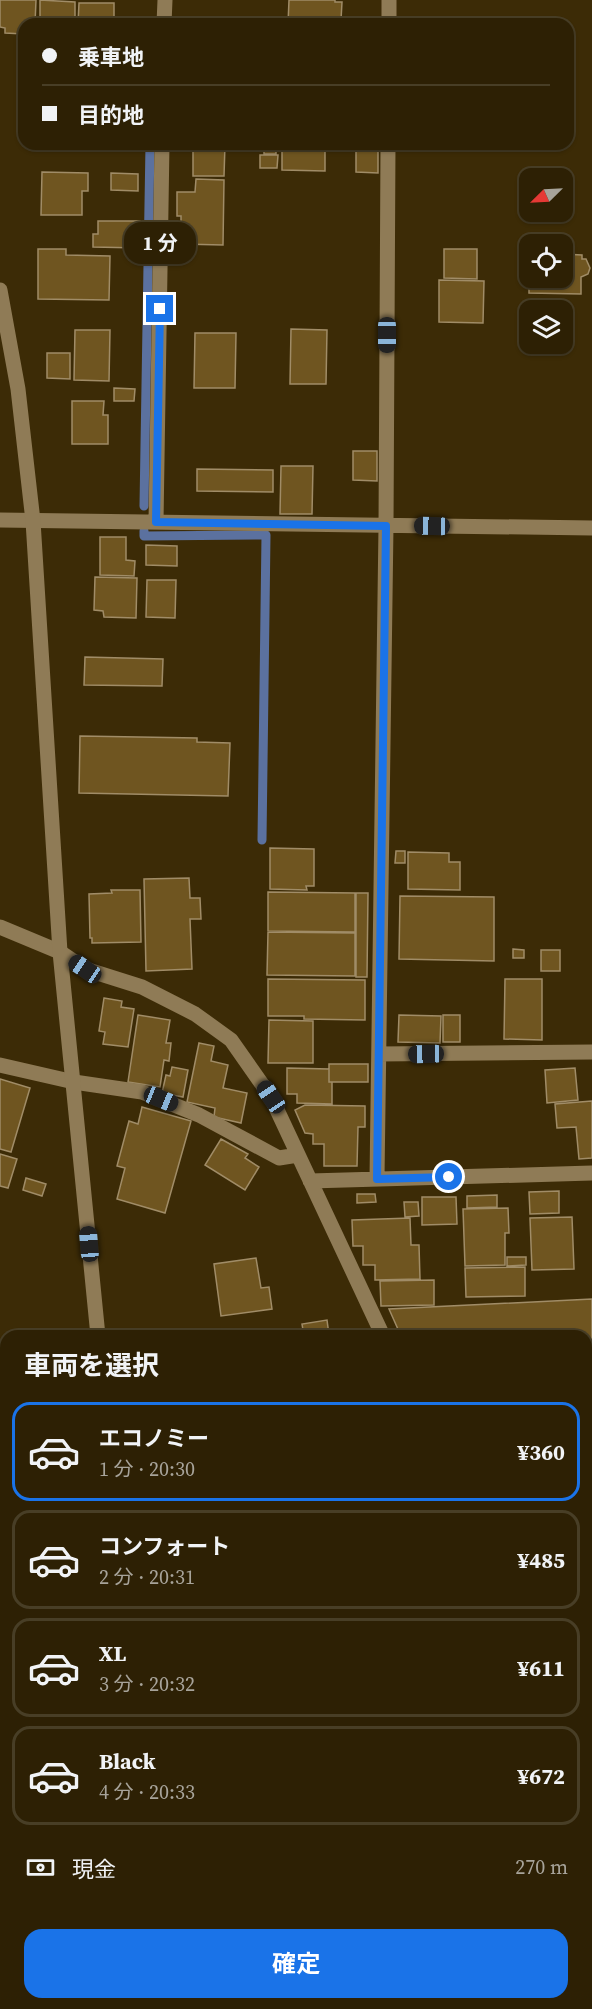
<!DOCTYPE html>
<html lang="ja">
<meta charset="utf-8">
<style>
:root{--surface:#2d2004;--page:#392d13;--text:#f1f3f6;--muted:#a7a39a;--line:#483e26;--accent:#1a73e8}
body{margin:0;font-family:"Source Serif 4","Noto Sans JP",serif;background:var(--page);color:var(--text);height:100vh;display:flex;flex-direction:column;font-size:22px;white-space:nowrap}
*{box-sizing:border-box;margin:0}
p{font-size:20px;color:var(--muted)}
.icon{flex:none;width:33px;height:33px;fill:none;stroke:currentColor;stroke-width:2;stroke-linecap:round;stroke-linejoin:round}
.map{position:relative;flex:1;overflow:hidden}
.details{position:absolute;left:0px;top:1330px;width:592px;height:680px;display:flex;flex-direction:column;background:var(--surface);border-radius:18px 18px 0 0;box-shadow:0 2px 4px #0004,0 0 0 2px var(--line)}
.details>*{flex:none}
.top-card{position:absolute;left:18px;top:18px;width:556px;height:132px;border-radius:18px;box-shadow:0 2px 4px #0004,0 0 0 2px var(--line);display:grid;align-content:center;height:132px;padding:0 24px;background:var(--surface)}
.needle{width:39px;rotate:246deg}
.buttons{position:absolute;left:519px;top:168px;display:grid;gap:12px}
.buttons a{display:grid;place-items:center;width:54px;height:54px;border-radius:12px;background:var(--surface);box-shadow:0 2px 4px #0004,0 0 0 2px var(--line);font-size:30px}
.end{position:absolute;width:27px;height:27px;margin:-14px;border:8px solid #1a73e8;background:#fff;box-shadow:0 0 0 3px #fff}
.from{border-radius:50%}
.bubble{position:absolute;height:42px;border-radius:18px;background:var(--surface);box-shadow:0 2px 4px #0004,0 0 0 2px var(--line);font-size:20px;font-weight:700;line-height:42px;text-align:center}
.car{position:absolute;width:18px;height:36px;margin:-18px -9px;border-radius:8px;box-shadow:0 0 4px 2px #0007;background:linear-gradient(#222 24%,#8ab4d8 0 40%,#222 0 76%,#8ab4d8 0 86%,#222 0)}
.top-card b{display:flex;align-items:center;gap:21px;height:57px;font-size:22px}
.top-card b+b{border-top:2px solid var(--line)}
.top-card i{width:15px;height:15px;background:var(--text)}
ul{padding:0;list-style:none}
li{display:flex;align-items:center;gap:18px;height:99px;margin:0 12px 9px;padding:0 12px;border:3px solid var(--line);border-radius:18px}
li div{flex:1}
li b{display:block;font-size:22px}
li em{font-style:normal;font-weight:700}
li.on{border-color:var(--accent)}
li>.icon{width:54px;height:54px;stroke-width:1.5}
h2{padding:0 24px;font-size:27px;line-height:72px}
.pay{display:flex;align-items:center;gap:15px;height:66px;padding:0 24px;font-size:22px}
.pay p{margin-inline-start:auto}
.cta{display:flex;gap:12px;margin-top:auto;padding:12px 24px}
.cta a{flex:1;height:69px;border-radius:18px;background:var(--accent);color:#fff;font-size:24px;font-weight:700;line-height:69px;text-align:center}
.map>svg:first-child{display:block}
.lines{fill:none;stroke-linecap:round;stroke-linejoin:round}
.stream{stroke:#5b719f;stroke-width:9}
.building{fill:#6f5520;stroke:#a08c67;stroke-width:1.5}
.minor{stroke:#8f7b56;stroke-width:15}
.tertiary{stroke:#8f7b56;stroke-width:15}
.route{stroke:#1a73e8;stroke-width:8}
</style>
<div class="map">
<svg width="592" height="2009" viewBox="0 0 592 2009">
<rect width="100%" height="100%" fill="#3c2b06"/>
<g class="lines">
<path class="stream" d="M144 506 150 144
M144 531V536L266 535 262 840
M0 1804 6 1803"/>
</g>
<path class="building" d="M0 0H36L35 24H24V34L5 33V28L0 27Z
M40 0 75 2V18H70V24H40Z
M289 0H335V2H342L341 20H335V24H288Z
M79 3H114V24H78Z
M193 144H225L224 176H193Z
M264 144H276V154H264Z
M282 144H325V171L282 170Z
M356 148 378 149V173L356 172Z
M260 155H278L277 168H260Z
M42 172 88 173V191H82V215H41Z
M111 173 138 174V191L111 190Z
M196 179 224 180 223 245 181 244V216H177V192H195Z
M98 221H140V248L93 247V234H98Z
M38 249H66V255L110 256 109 300 38 299Z
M444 249H477V279L444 278Z
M562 254 582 255V259H586L590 268 588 274 581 277V294L529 293V279H522V261H529L530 256V278H562Z
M439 280 484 281 483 323 439 322Z
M291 329 327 330 326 384H290Z
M75 330H110L109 381 74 380Z
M195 333H236L235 388H194Z
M47 353H70V379L47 378Z
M114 388 135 389 134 401H114Z
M72 401H104L103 415H108V444H72Z
M353 451H377V481L353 480Z
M281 466H313L312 514H280Z
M197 469 273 470V492L197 491Z
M100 537H126V560L135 561 134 576 100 575Z
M146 545 177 546V566L146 565Z
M95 577 137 578 136 618 104 617 103 611 94 610Z
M147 580H176L175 618 146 617Z
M85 657 163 659 162 686 84 685Z
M80 736 197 738V742L230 743 228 796 79 793Z
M270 848 314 849V886H306L307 890 270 889Z
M396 851H405V863H395Z
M408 852 449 853V862H460V890L408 889Z
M189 878 190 898H200L201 919H190L192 969 146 971 144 879Z
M111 890H140L141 942 92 943V938H90L89 894 112 893Z
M268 892 355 893V932L268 931Z
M356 893H368L367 977H356Z
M400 896 494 897V961L399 959Z
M268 932 355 933V976L267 975Z
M513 949 524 950V958H513Z
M541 950H560V971H541Z
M268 979 365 980V1020L304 1019V1016H268Z
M505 979H542V1040L504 1039Z
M104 998 122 1001 121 1007 134 1009 128 1047 103 1044 105 1032 99 1031Z
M138 1015 170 1020 166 1043H171L169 1061 164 1060 160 1087 128 1082Z
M399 1015 441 1016 440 1043 398 1042Z
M443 1015H460V1042H443Z
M269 1020 313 1021V1063H268Z
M199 1043 214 1046 211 1061 228 1065 223 1088 247 1093 241 1123 214 1117 215 1108 187 1102Z
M329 1064H368V1082H329Z
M172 1067 188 1070 183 1097 162 1093 166 1075 170 1076Z
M287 1068 329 1069V1082H332V1104L297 1103V1094H287Z
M575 1068 578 1100 547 1103 545 1070Z
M0 1079 30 1088 11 1152 0 1149Z
M592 1101V1158L579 1159 576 1127 557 1128 555 1104Z
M305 1105 365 1106V1127H358L357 1166H324V1144H313V1134L305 1133 295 1110Z
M142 1107 191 1121 165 1213 117 1199 125 1168 117 1166 129 1121 138 1124Z
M221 1139 248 1154 245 1158 259 1167 245 1190 205 1165Z
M0 1154 17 1159 8 1188 0 1186Z
M26 1178 46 1184 42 1196 23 1190Z
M559 1191V1213L530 1214 529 1192Z
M357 1194H375L376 1202 357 1203Z
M497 1195V1207L467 1208V1196Z
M422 1197H456L457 1224 422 1225Z
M404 1202H418L419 1216 405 1217Z
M508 1208 509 1233H505V1265L465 1266 463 1209Z
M572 1217 574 1269 532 1270 530 1218Z
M410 1218 411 1245H419L420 1279 375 1280V1265H363V1246H353L352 1220Z
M507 1257H526V1265L507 1266Z
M256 1258 261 1288 269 1287 272 1309 221 1316 214 1264Z
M525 1267V1296L466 1297 465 1268Z
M434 1280V1305L381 1306 380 1281Z
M592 1299V1536H586V1336H401L389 1309Z
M327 1320 329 1335 304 1336 302 1324Z
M592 1542V1594H586V1543Z
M586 1688H592V1727H586Z
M586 1810 592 1835V1837L586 1838Z
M592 1877V1911L586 1912V1878Z
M349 2004H368L369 2009H350Z"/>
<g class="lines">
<path class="minor" d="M164 24 165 0
M389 24V0
M0 520 592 528
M156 522 162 144
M0 927 60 952 85 969 142 987 195 1014 231 1040 271 1097 383 1336
M379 1054 592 1052
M0 1065 74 1082 142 1092 199 1115 279 1158 298 1155
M377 1178 386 526 388 144
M310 1181 592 1173
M0 1563 6 1562
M586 1773 592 1785
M586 1922 592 1921
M167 2009 191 2004"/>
<path class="tertiary" d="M0 290 18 389 33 521 60 952 98 1336
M155 2004 156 2009"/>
</g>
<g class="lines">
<path class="route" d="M160 309 156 522 386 526 377 1179 449 1177"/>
</g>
</svg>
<div class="buttons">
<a><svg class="needle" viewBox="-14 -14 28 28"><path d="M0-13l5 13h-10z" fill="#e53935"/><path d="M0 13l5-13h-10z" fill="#a7a39a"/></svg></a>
<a><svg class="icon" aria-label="locate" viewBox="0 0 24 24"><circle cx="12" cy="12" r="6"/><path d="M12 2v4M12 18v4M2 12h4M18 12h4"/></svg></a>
<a><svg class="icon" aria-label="layers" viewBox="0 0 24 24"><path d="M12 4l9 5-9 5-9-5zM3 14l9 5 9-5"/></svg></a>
</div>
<i class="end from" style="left:449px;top:1177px"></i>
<i class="end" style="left:160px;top:309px"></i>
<div class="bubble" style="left:124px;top:222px;width:72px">1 分</div>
<i class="car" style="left:387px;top:335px;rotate:180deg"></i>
<i class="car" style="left:432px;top:526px;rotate:271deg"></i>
<i class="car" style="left:85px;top:969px;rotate:304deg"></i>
<i class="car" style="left:426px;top:1054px;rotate:269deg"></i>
<i class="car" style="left:271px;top:1097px;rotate:326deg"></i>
<i class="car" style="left:161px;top:1099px;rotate:112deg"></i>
<i class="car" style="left:89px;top:1244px;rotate:355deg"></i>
<div class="top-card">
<b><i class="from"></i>乗車地</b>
<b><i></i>目的地</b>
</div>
<section class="details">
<h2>車両を選択</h2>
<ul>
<li class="on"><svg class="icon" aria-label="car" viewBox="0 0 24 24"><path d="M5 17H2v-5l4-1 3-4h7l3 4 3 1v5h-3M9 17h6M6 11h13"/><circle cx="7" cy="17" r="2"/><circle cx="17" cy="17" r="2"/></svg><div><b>エコノミー</b><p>1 分 · 20:30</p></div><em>¥360</em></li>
<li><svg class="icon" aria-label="car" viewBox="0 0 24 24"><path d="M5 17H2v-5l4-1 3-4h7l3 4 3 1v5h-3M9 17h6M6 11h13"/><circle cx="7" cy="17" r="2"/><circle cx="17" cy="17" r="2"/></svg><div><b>コンフォート</b><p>2 分 · 20:31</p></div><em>¥485</em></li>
<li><svg class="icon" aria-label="car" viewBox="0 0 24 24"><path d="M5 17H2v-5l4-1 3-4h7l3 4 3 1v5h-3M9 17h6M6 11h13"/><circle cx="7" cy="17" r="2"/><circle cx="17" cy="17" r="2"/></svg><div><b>XL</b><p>3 分 · 20:32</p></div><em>¥611</em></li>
<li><svg class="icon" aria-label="car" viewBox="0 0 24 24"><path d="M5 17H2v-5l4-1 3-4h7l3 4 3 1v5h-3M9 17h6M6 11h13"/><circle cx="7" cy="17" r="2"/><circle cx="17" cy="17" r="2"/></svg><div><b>Black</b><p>4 分 · 20:33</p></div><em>¥672</em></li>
</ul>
<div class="pay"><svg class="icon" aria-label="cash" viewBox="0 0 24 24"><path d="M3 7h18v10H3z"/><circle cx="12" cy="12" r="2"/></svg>現金<p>270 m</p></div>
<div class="cta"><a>確定</a></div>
</section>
</div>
